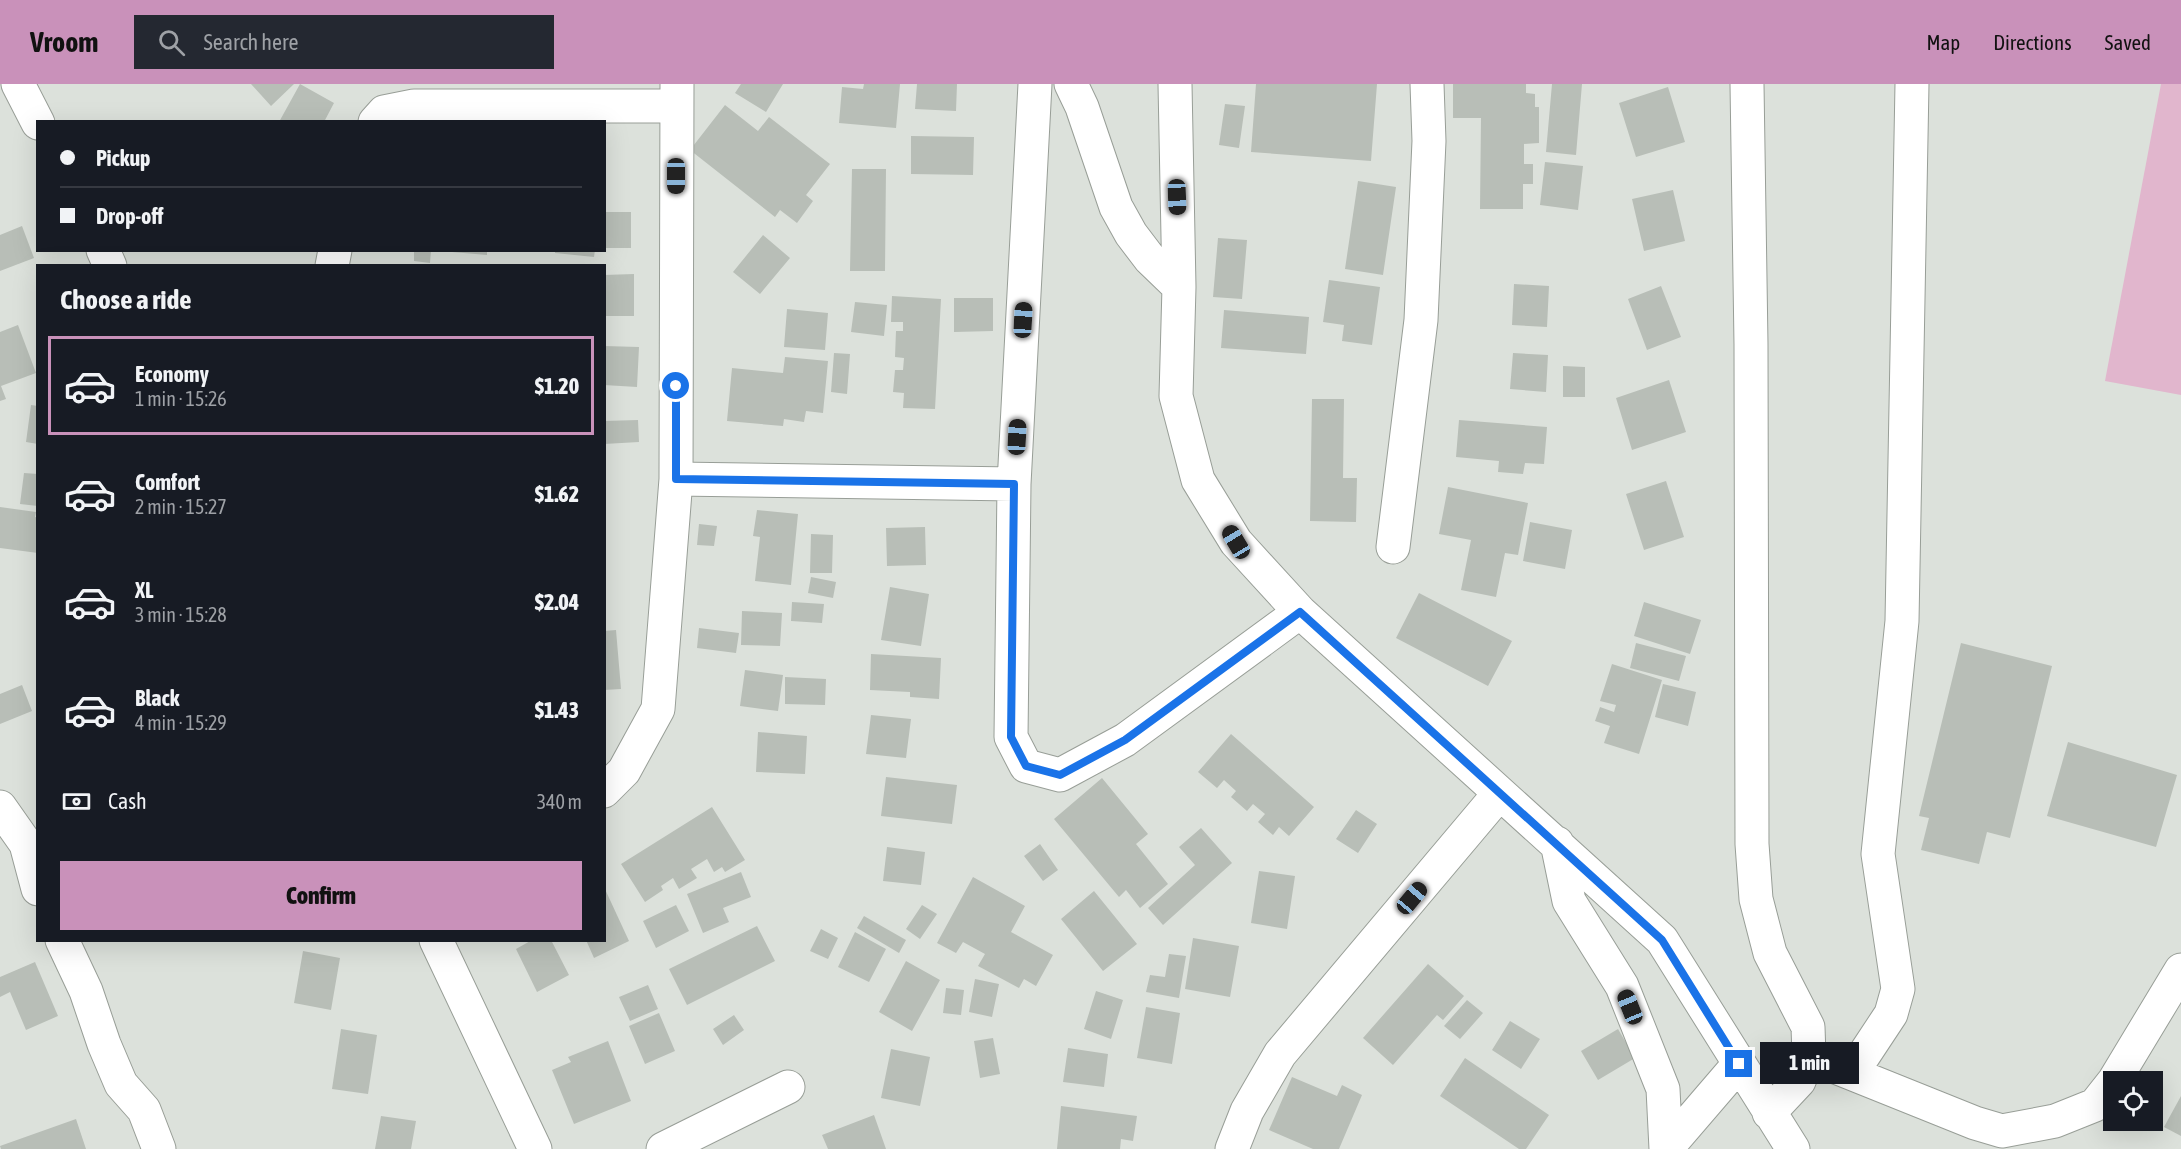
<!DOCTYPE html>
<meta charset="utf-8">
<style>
:root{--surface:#171b24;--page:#242831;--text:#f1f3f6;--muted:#9ea1a6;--line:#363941;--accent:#c991ba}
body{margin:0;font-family:"Asap Condensed",sans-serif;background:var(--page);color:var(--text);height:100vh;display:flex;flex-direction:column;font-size:22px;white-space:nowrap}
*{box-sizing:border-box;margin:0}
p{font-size:20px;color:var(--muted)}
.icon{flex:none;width:33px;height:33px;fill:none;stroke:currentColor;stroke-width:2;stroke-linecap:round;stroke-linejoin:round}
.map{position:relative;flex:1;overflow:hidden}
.sheet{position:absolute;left:36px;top:180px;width:570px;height:678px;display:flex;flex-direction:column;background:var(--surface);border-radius:0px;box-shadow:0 6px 24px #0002}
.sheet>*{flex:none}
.top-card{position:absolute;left:36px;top:36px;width:570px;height:132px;border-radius:0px;box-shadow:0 6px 24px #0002;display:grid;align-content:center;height:132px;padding:0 24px;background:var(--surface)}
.buttons{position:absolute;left:2103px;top:987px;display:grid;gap:12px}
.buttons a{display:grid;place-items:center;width:60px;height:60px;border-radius:0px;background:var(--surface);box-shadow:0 6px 24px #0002;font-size:30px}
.end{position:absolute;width:27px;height:27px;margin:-14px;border:8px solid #1a73e8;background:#fff;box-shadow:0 0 0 3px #fff}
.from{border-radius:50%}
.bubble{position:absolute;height:42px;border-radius:0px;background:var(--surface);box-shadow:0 6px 24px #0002;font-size:20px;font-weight:800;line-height:42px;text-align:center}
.car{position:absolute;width:18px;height:36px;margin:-18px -9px;border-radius:8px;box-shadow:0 0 4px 2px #0007;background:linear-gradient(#222 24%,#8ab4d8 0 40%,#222 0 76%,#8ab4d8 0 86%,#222 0)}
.top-card b{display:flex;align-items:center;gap:21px;height:57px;font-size:22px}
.top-card b+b{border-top:2px solid var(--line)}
.top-card i{width:15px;height:15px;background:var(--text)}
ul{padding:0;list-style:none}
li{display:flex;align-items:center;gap:18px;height:99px;margin:0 12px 9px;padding:0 12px;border:3px solid transparent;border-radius:0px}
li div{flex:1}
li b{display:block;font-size:22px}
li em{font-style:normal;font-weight:800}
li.current{border-color:var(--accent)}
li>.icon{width:54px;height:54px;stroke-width:1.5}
h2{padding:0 24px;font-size:27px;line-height:72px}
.pay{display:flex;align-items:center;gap:15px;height:66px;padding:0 24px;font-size:22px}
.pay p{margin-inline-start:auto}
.primary-button{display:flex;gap:12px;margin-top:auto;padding:12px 24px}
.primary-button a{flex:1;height:69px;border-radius:0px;background:var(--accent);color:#111;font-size:24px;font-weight:800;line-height:69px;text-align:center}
header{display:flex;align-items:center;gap:36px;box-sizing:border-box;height:84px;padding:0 30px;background:var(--accent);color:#111}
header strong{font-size:28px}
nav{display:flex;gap:33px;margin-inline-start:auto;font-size:21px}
.search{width:420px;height:54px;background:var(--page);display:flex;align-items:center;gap:15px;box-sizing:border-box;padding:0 21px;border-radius:0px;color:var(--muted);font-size:22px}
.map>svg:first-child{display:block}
.green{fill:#e1b6cd}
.building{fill:#b8beb7}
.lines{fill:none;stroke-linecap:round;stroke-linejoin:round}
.minor-casing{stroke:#989e97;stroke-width:35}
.minor{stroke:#fff;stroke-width:33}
.route{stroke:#1a73e8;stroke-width:8}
</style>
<header>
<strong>Vroom</strong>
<div class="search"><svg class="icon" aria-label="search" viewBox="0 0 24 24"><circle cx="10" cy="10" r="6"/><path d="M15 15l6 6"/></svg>Search here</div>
<nav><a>Map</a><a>Directions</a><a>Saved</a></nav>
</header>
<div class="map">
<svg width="2181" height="1065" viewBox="0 0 2181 1065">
<rect width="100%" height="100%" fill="#dce1db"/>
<path class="green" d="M2161 0H2181V311L2105 297Z"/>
<path class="building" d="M251 0H294L271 22Z
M300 0 334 19 324 38H279Z
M741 0H783L766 28 735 9Z
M864 0H900L896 44 839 39 842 3 863 5Z
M917 0H957L956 27 915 25Z
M1256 0H1377L1371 77 1251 68Z
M1453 0H1526V9L1535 10V23H1539V59L1524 60V80H1533V100H1523V125H1480L1481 34H1453Z
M1552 0H1582L1576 71 1546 68Z
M1668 3 1685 58 1636 73 1619 19Z
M1225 20 1245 22 1239 64 1219 61Z
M725 21 758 47 769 33 830 80 806 111 813 117 797 139 780 126 775 133 690 66Z
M911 52 974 53 973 91 911 90Z
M1545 78 1583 82 1578 126 1540 121Z
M852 85H886L885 187H850Z
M1358 97 1396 103 1383 191 1345 185Z
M1673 106 1685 157 1644 167 1632 115Z
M604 128H631V164H604Z
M22 142 34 174 0 187V151Z
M763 151 790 174 760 210 733 188Z
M1218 154 1247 156 1242 215 1213 213Z
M414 166H431L430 179 414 177Z
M452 166H487V171L452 168Z
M555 166H595L594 173 555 169Z
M634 190V232H604V191Z
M1329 196 1380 203 1372 261 1342 257 1344 241 1323 238Z
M1514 200 1549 202 1547 243 1512 241Z
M1661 202 1681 253 1647 266 1628 215Z
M892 212 941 215 935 325 903 324 904 309 893 308 895 286H903L904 274 895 273 896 247H903V238H891Z
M954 214H993V247L954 248Z
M855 218 887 221 884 252 851 248Z
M787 225 828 229 825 266 784 263Z
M1224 226 1309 233 1306 270 1221 264Z
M18 241 36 289 1 302 6 315 0 317V248Z
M604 262 639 263 637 303 604 301Z
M834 269 850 270 847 310 831 308Z
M1513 269 1548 271 1546 308 1510 305Z
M785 273 828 277 823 329 806 327 804 338 784 335 783 342 727 337 732 284 783 289Z
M1563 282 1585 283V313H1563Z
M1669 296 1686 348 1632 366 1616 314Z
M1312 315H1344L1343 394H1357L1356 438 1310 437Z
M31 321 38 322V360L26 358Z
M638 336 639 358 604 360V337Z
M1459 336 1547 343 1544 380 1525 379 1523 390 1498 388 1499 377 1456 373Z
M24 389 38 390V422L20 420Z
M1666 397 1684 453 1644 466 1626 410Z
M1448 403 1528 419 1518 471 1505 469 1496 513 1461 506 1471 456 1439 450Z
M0 423 36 428 35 433 38 434V469L0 464Z
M757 426 798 430 791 501 755 497 760 453 753 452Z
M1530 438 1572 446 1565 485 1523 477Z
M699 440 717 442 714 462 697 461Z
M925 443 926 481 887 482 886 444Z
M811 450 833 451 832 489H810Z
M811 493 836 498 833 514 808 509Z
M890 503 929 510 921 562 881 556Z
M1419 509 1512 557 1488 602 1396 554Z
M792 518 824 520 822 539 791 537Z
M1644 518 1701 536 1690 570 1634 552Z
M742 527 782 529 780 562 741 561Z
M699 544 739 549 736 569 697 564Z
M616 546 621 605 604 606V547Z
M1636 559 1686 572 1679 597 1630 584Z
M1961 559 2052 582 2010 754 1987 748 1979 780 1921 766 1929 734 1919 732Z
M871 570 941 574 939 615 910 613V608L870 606Z
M1612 580 1662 596 1639 670 1604 659 1610 642 1595 637 1600 623 1614 628 1616 621 1600 617Z
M745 586 783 591 778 627 740 622Z
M785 593 826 595 825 621 785 620Z
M1663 600 1696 608 1688 642 1655 633Z
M22 601 32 627 0 640V610Z
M871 631 911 635 906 674 866 670Z
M758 648 807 652 805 690 756 688Z
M1231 650 1314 723 1289 752 1279 743 1273 751 1258 738 1265 730 1253 720 1247 727 1231 713 1236 707 1224 696 1217 704 1198 688Z
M2068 658 2177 691 2156 763 2047 732Z
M886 693 957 701 952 740 881 732Z
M1102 694 1148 750 1136 760 1168 800 1140 824 1126 806 1119 813 1054 735Z
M712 723 745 776 725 788 722 783 714 788 707 775 691 785 697 794 679 805 673 794 661 802 663 806 645 818 621 780Z
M1356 726 1377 740 1358 769 1336 755Z
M1201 744 1232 779 1163 841 1148 824 1195 781 1179 763Z
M1040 760 1058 786 1043 797 1024 772Z
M887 763 925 768 921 801 883 797Z
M1259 787 1295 792 1287 845 1251 839Z
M741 788 751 813 723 824 729 838 703 849 687 810Z
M973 793 1025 822 1011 848 1053 871 1036 902 1024 895 1019 904 978 882 985 870 963 858 956 869 937 859Z
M604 803 629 857 594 874 586 856H604Z
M1094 807 1137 860 1103 887 1061 835Z
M676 821 689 847 656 864 643 837Z
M922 821 937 830 920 855 906 845Z
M864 832 906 856 899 869 857 844Z
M757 842 775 877 687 921 669 885Z
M821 845 838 854 828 875 810 867Z
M855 848 886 865 869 898 838 883Z
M1193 854 1239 862 1230 913 1185 905Z
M532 856H551L569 891 537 908 516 865Z
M303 867 340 874 331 926 294 919Z
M1169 870 1186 872 1179 914 1146 908 1150 891 1165 893Z
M906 877 940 896 912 947 879 928Z
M35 878 58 932 26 946 10 908 0 913V893Z
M1428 880 1464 912 1443 936 1437 931 1393 981 1363 954Z
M975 895 999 900 992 933 969 928Z
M648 901 658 925 630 937 619 913Z
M946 904 964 906 961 931 943 929Z
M1096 907 1123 916 1111 955 1084 945Z
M1467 916 1483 929 1460 955 1444 942Z
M1146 923 1180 929 1172 980 1137 974Z
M659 929 675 967 645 980 629 942Z
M734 931 744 946 723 961 713 945Z
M1510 937 1540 955 1521 985 1492 966Z
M341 945 377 951 368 1010 332 1005Z
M1618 945 1635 974 1598 996 1581 967Z
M993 954 1000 990 980 994 974 957Z
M608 957 631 1017 574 1040 552 986 571 978 568 973Z
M1068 964 1108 970 1104 1003 1063 998Z
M891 965 930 973 920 1022 881 1014Z
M1465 974 1549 1031 1526 1065H1519L1440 1012Z
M1292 993 1337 1012 1342 1001 1362 1011 1339 1065H1313L1269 1046Z
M2181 1012V1052L2164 1043Z
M1061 1022 1137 1032 1133 1057 1121 1055 1120 1065H1057Z
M874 1031 886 1065H828L822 1051Z
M381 1032 416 1037 411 1065H375Z
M76 1035 86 1065H1L0 1062Z"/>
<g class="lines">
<g class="minor-casing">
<path id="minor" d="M18 0 38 39
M1035 0 1014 400 1011 653 1026 682 1060 691 1125 656 1300 528
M1071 0 1082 23 1116 123 1131 150 1150 175 1179 203
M1175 0 1179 203 1176 312 1198 396 1236 458 1300 528 1662 856 1793 1065
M1747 0 1751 260 1752 760 1756 815 1770 869 1808 943 1809 972 1799 997 1769 1029
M375 38 384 28 414 22H676
M103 166 110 182
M332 182 335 166
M676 395 1014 400
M1393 463 1421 236 1429 57 1427 0
M604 707 624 687 658 625 676 395 677 0
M0 723 26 760 38 805
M1557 759 1569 817 1622 902 1663 1005 1666 1065
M62 856 86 907 104 960 121 1000 144 1026 159 1065
M436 856 535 1065
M1833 982 1975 1039 2002 1047 2055 1037 2095 1021 2114 997 2181 886
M1852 989 1891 930 1898 905 1878 770 1902 537 1912 0
M663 1065 788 1003
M1232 1065 1247 1027 1280 970 1499 710
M1666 1065 1739 980"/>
</g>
<use href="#minor" class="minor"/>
</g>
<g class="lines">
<path class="route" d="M676 302V395L1014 400 1011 653 1026 682 1060 691 1125 656 1300 528 1662 856 1739 980"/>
</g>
</svg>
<div class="buttons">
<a><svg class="icon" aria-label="locate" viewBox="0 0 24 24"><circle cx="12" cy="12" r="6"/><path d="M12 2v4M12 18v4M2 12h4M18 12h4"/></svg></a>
</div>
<i class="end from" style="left:676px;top:302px"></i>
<i class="end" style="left:1739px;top:980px"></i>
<div class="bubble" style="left:1760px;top:958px;width:99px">1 min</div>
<i class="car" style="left:676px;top:92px;rotate:180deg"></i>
<i class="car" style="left:1177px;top:113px;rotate:178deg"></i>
<i class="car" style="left:1023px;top:236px;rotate:3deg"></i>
<i class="car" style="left:1017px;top:353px;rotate:3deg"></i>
<i class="car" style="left:1236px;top:458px;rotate:329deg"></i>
<i class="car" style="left:1412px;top:814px;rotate:40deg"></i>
<i class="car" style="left:1630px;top:923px;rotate:338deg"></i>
<div class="top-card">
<b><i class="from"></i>Pickup</b>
<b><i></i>Drop-off</b>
</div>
<section class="sheet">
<h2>Choose a ride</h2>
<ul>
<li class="current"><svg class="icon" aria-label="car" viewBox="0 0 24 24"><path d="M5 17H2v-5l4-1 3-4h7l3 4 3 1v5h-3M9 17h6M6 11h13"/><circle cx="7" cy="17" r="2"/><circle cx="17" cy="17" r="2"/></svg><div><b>Economy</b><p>1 min · 15:26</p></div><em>$1.20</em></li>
<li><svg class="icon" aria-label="car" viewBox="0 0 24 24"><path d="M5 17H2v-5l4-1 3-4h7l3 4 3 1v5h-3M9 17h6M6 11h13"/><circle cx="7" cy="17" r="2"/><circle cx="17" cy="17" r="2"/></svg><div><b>Comfort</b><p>2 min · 15:27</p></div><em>$1.62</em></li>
<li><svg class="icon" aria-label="car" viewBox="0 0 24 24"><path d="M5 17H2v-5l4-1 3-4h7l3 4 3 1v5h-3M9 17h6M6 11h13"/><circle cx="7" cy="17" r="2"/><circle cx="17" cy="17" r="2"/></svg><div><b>XL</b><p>3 min · 15:28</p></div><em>$2.04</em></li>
<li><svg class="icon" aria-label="car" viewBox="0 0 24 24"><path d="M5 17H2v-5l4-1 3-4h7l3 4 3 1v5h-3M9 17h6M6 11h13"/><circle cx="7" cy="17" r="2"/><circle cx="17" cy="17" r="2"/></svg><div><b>Black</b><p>4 min · 15:29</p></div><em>$1.43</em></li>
</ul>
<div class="pay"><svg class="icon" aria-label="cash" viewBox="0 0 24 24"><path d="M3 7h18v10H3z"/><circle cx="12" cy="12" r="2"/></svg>Cash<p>340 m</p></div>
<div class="primary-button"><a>Confirm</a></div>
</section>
</div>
